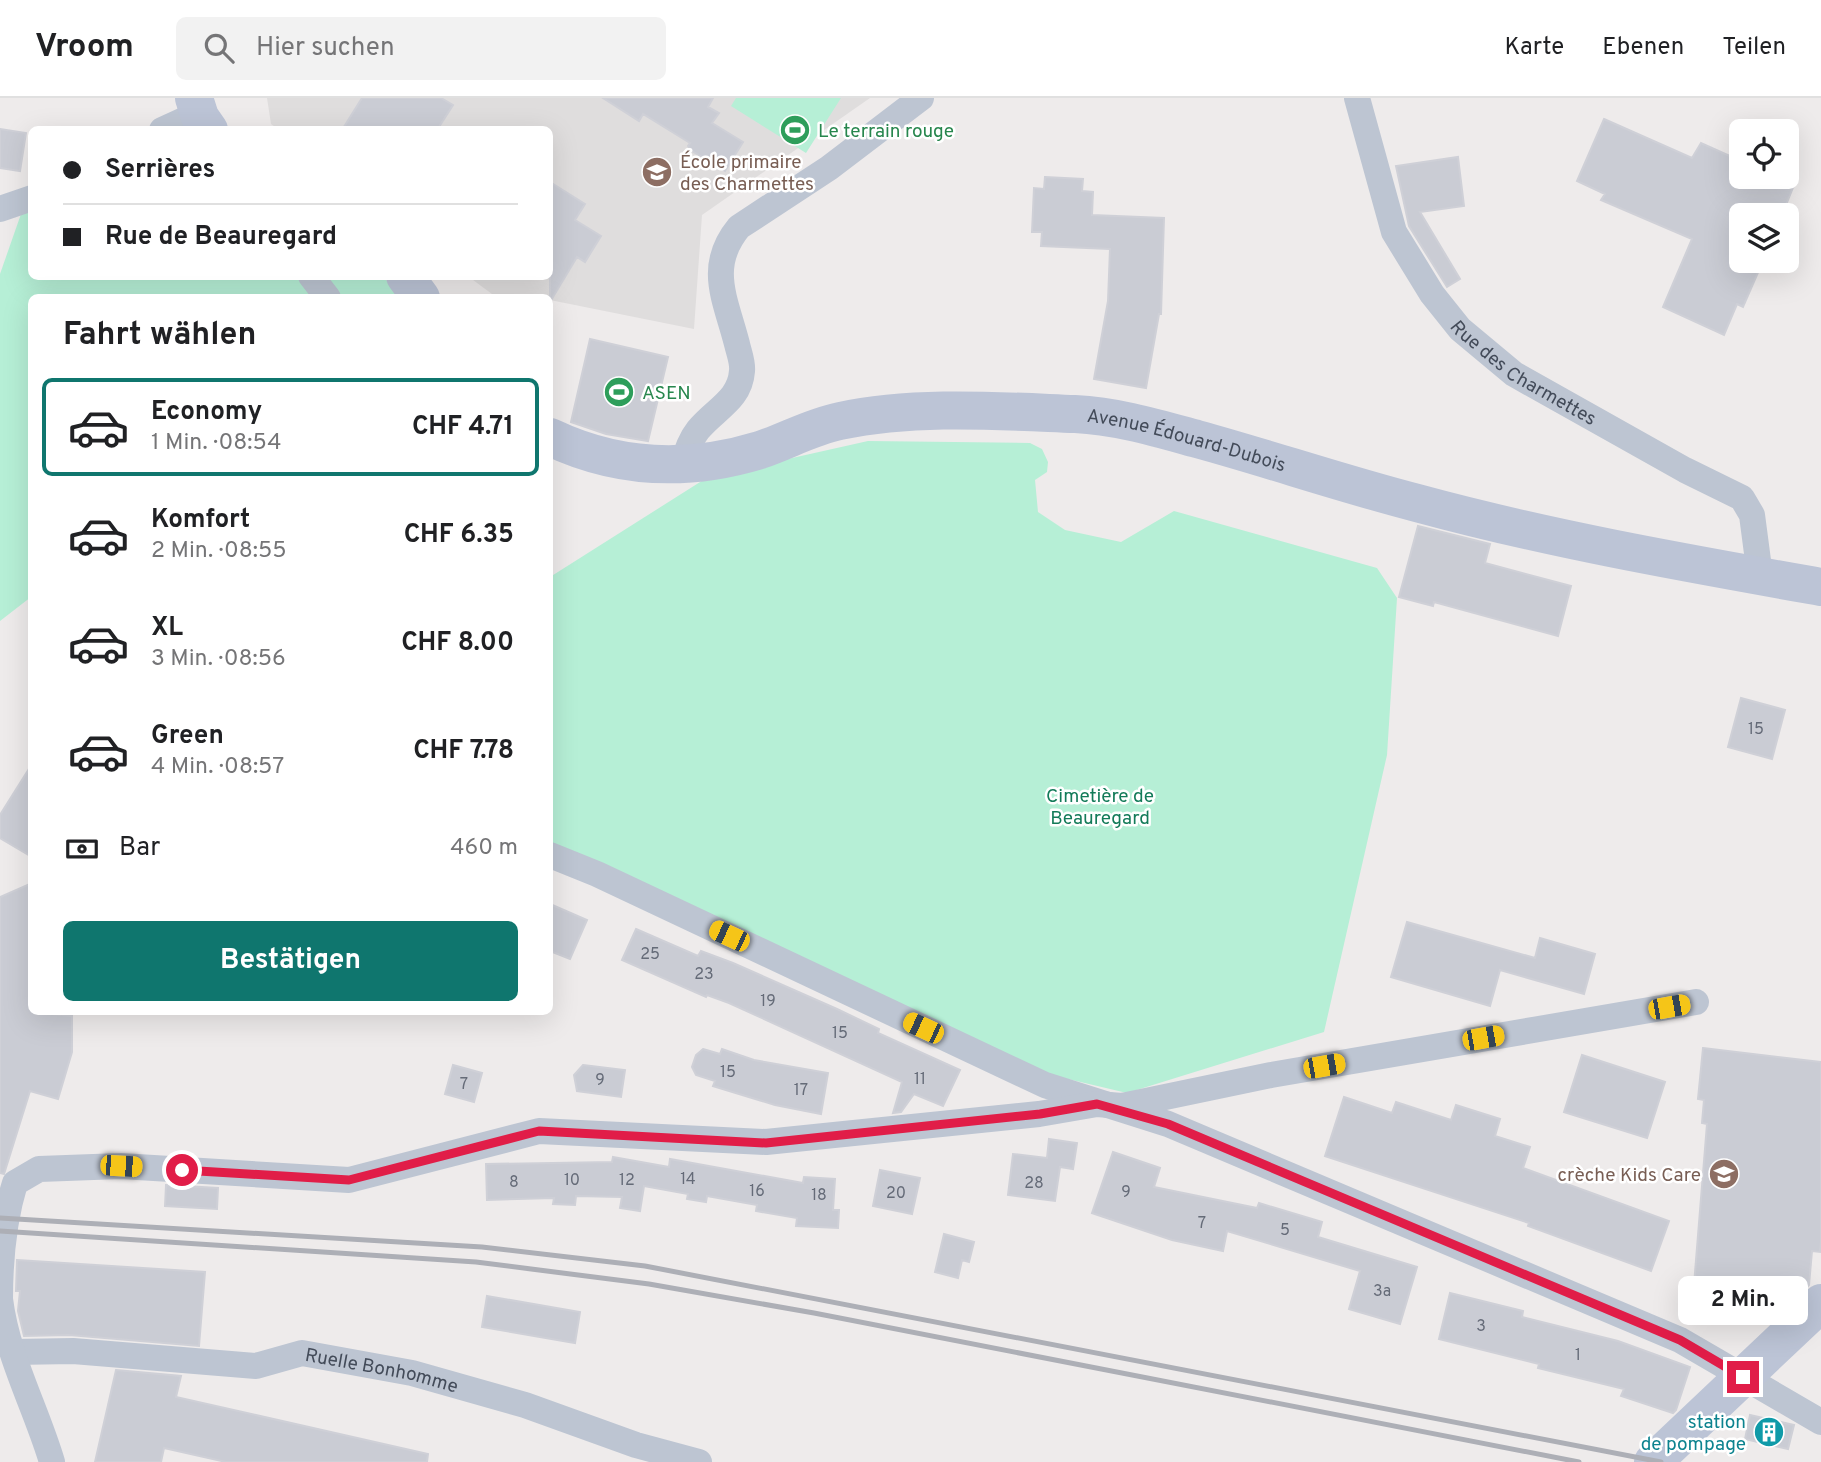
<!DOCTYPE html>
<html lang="de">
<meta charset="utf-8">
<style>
:root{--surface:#fff;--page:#f2f2f2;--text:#202124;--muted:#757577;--line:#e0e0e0;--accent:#0f766e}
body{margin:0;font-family:Overpass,sans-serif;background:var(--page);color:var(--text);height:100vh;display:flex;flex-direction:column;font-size:26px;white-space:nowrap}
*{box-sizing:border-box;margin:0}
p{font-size:23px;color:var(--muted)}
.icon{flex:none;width:38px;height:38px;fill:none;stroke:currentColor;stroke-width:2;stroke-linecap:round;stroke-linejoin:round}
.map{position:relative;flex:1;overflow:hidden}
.sheet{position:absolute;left:28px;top:196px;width:525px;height:721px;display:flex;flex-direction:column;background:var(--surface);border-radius:10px;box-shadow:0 7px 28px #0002}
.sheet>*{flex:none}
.banner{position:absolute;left:28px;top:28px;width:525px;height:154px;border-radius:10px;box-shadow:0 7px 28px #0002;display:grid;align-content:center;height:154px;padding:0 35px;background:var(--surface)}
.fabs{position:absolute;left:1729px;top:21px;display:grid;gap:14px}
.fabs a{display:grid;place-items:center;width:70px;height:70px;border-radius:10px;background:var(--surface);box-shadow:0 7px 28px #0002;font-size:35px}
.end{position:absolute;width:32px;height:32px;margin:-16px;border:9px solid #e11d48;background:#fff;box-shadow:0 0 0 4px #fff}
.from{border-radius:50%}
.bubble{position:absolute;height:49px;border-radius:10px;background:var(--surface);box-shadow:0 7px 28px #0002;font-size:23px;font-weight:700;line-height:49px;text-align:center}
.car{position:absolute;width:21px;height:42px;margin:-21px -10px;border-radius:9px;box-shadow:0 0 5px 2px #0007;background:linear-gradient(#f5c518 24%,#345 0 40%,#f5c518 0 76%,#345 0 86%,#f5c518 0)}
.banner b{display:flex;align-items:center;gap:24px;height:66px;font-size:26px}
.banner b+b{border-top:2px solid var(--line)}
.banner i{width:18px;height:18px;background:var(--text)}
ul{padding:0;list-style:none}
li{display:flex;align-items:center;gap:21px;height:98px;margin:0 14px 10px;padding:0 21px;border:4px solid transparent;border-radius:10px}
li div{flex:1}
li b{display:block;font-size:26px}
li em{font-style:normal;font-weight:700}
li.selected{border-color:var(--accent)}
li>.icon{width:63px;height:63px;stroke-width:1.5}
h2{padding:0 35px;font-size:32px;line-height:84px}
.pay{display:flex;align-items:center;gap:18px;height:77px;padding:0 35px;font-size:26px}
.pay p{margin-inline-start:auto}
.primary-button{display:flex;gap:14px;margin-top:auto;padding:14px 35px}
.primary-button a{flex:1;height:80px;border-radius:10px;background:var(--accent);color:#fff;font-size:28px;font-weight:700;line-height:80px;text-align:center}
header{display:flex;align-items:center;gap:42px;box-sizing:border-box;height:98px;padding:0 35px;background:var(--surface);border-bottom:2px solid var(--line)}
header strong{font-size:33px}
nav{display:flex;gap:38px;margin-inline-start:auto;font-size:24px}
.search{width:490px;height:63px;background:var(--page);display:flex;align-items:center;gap:18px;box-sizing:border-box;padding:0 24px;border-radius:10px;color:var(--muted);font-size:26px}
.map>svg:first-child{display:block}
.education{fill:#dfdddd}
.green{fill:#b6efd6}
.building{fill:#caccd4;stroke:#cfd0d7;stroke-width:2}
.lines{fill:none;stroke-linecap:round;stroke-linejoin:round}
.street{stroke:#bdc5d2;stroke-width:26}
.secondary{stroke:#bcc4d6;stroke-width:38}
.rail{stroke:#adafb6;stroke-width:5}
.route{stroke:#e11d48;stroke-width:9}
.labels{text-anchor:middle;stroke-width:5;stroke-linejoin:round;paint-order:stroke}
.number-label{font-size:16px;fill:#656b78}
.leisure-label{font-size:19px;fill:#27864d;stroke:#fff;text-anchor:start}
.education-label{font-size:19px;fill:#785e54;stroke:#fff;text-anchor:start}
.street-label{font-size:19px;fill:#434b59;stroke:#fff}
.park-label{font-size:19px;fill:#137b59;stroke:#fff}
.culture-label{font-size:19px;fill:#0d838f;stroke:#fff;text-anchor:end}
</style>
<header>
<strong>Vroom</strong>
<div class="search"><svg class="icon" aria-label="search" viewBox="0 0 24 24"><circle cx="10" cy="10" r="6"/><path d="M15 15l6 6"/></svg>Hier suchen</div>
<nav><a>Karte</a><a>Ebenen</a><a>Teilen</a></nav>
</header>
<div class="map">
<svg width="1821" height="1364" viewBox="0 0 1821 1364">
<rect width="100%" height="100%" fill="#eeebeb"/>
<path class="education" d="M267 0H870L702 117 694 231 550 202V200L496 199 469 179 550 178V32L278 31 271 26Z"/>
<path class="green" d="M736 0H841L806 55 731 8Z
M31 111 32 178 384 179 399 199 32 200 31 499 0 523V176L21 116Z
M868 343 1030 345 1042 351 1048 364 1047 374 1035 382 1038 414 1065 432 1121 444 1174 413 1377 470 1397 500 1387 657 1324 934 1127 995 1051 977 550 747V479L708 379Z"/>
<path class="building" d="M362 0H441L453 7 437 32H342Z
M603 0H713L708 9 719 15 712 25 743 44 725 73 692 53 688 48 690 45 643 16 639 23Z
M1604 21 1692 60 1701 45 1741 63V79H1776L1794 87 1782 117H1741V163H1763L1743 209 1737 206 1724 237 1663 209 1692 141 1601 102 1605 96 1577 83Z
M0 31 26 35 20 73 0 70Z
M1458 59 1464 108 1420 114 1460 181 1447 189 1409 128 1396 68Z
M1045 79 1083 81 1082 93 1093 94 1092 117 1164 120 1161 216H1159L1146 290 1094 281 1108 203 1110 151 1041 148 1042 134H1032L1034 90 1044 91Z
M550 84 585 106 575 122 601 138 585 164 577 159 550 204Z
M590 241 668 259 648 343 606 336 571 324Z
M1418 428 1490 446 1485 465 1571 488 1558 538 1434 504 1433 508 1399 499Z
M1741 600 1785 612 1772 661 1728 649Z
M32 666V759L0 740V717Z
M32 785V914L72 918V954L58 1001 30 993 4 1076 0 1075V799Z
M550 806 587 822 570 861 550 853Z
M1407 824 1535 860 1540 840 1595 856 1584 896 1500 872 1490 908 1391 879Z
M636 831 698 858 701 853 733 865 837 911 879 931 878 935 960 972 943 1008 914 996 901 1014 893 1015 902 984 729 905 707 897 706 899 622 862Z
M1703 950 1821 964V1143L1820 1154 1812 1153 1809 1187 1789 1206 1759 1204 1760 1193 1694 1187 1707 1026 1702 1025 1704 1002 1698 1001Z
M703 951 720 956 722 951 754 962 828 975 821 1016 775 1007 713 988 715 983 696 977 692 969 696 957Z
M1582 957 1665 984 1647 1040 1564 1014Z
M453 967 482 975 474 1004 445 996Z
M583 967 625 972 621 999 577 993 574 977Z
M1344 999 1392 1015 1396 1004 1451 1022 1456 1007 1500 1021 1495 1038 1530 1049 1523 1070 1669 1123 1651 1173 1528 1128 1529 1125 1325 1058Z
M1049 1041 1077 1045 1073 1071 1060 1069 1055 1103 1008 1097 1013 1056 1047 1060Z
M1113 1054 1160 1070 1154 1089 1257 1110 1259 1105 1322 1124 1318 1139 1417 1169 1400 1226 1349 1211 1360 1173 1227 1133 1223 1153 1172 1142 1092 1115Z
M613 1059 669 1069 670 1061 803 1085 804 1079 835 1081 833 1112H839L838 1130 796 1128 797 1120 756 1113 757 1107 707 1098 706 1104 687 1101 688 1096 644 1088 640 1113 620 1110 622 1099 576 1098 575 1107 553 1106 554 1100 487 1102 486 1066 612 1064Z
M880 1072 920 1080 912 1116 873 1108Z
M166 1087 218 1090 217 1111 165 1108Z
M944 1136 974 1144 969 1164 962 1162 958 1180 935 1174Z
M17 1162 205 1174 199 1248 69 1237 24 1238 18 1213 20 1193H16Z
M1450 1195 1523 1213 1522 1219 1618 1243 1690 1269 1676 1312 1673 1315 1621 1298 1624 1291 1538 1270 1539 1266 1439 1241Z
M487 1198 580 1214 575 1245 482 1229Z
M116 1272 181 1278 176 1299 428 1356 427 1364H226L164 1350 161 1364H95Z
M1750 1317 1794 1327 1788 1351 1745 1341Z"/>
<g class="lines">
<g class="street">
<path id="s1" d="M1357 0 1394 134 1432 196 1460 231 1514 276 1685 372 1742 400 1752 417 1760 478"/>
<path d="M162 32 186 21 200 19"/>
<path d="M0 111 32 100"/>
<path d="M311 178 328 200"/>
<path d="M683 366C687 353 690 342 698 332 715 311 740 302 742 273 743 264 739 255 737 246 726 202 706 169 739 129L829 70 921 0"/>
<path d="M550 757 597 776 1045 987 1168 1026 1680 1242 1821 1324"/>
<path id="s2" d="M13 1254 73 1253 256 1268 302 1255 412 1275 525 1307 636 1347 699 1364"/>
<path d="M52 1364C36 1310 7 1258 0 1201 0 1163 4 1121 15 1085L39 1071 121 1068 349 1082 539 1033 766 1044 1039 1016 1097 1006 1122 1008 1271 977 1696 904"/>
</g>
<g class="secondary">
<path d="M194 0 200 19 209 32"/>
<path d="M405 178 421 200"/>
<path id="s3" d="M550 339C617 371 688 374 760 352 787 343 811 329 840 323 915 307 998 313 1075 316 1117 318 1157 330 1197 341 1270 361 1343 386 1417 405 1549 441 1686 465 1821 489"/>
<path d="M1653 1364 1821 1205"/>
</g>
<path class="rail" d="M0 1120 482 1149 645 1168 1661 1364
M0 1133 476 1164 649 1186 814 1215 1579 1364"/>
</g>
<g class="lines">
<path class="route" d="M182 1072 349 1082 539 1033 766 1045 1040 1016 1097 1006 1168 1026 1680 1242 1743 1279"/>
</g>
<defs>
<g id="stadium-disc" transform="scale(1.575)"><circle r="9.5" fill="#2e9e5b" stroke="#fff"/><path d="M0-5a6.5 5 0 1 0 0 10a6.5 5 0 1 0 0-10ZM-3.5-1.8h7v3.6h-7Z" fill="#fff"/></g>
<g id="school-disc" transform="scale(1.575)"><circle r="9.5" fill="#8d6e63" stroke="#fff"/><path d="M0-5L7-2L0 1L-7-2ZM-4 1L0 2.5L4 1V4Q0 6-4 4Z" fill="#fff"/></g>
<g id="building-disc" transform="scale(1.575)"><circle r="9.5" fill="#0f9aa8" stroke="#fff"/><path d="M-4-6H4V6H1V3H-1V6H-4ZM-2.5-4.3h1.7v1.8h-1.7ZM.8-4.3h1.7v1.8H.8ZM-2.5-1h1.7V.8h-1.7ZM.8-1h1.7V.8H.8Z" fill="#fff"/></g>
</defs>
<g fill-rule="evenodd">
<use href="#stadium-disc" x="795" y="32"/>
<use href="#school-disc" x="657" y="74"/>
<use href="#stadium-disc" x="619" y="294"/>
<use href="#school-disc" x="1724" y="1076"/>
<use href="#building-disc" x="1769" y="1334"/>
</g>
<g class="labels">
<g class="number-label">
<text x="1756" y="636">15</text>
<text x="650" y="861">25</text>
<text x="704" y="881">23</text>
<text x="768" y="908">19</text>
<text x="840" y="940">15</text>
<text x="728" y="979">15</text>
<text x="920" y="986">11</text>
<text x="600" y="987">9</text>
<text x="464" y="991">7</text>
<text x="801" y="997">17</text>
<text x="688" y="1086">14</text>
<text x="572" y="1087">10</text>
<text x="627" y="1087">12</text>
<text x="514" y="1089">8</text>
<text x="1034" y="1090">28</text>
<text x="757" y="1098">16</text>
<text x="1126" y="1099">9</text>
<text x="896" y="1100">20</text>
<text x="819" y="1102">18</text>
<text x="1202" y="1130">7</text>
<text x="1285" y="1137">5</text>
<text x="1382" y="1198">3a</text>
<text x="1481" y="1233">3</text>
<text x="1578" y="1262">1</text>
</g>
<g class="leisure-label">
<text x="818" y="39">Le terrain rouge</text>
<text x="642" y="301">ASEN</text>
</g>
<g class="education-label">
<text x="680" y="70">École primaire<tspan x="680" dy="22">des Charmettes</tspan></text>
<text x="1701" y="1083" text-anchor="end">crèche Kids Care</text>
</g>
<g class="street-label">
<text dy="7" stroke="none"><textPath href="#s1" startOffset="334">Rue des Charmettes</textPath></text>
<text dy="7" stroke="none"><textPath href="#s3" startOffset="651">Avenue Édouard-Dubois</textPath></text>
<text dy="7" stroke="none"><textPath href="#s2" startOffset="373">Ruelle Bonhomme</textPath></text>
</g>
<g class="park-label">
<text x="1100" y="704">Cimetière de<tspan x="1100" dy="22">Beauregard</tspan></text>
</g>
<g class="culture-label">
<text x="1746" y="1330">station<tspan x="1746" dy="22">de pompage</tspan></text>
</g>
</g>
</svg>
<div class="fabs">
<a><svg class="icon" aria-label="locate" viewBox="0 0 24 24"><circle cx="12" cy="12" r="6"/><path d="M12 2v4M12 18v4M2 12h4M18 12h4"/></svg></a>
<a><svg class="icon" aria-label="layers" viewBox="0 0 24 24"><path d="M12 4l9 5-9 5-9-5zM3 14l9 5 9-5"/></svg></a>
</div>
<i class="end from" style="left:182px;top:1072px"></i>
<i class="end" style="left:1743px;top:1279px"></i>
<div class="bubble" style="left:1678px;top:1178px;width:130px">2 Min.</div>
<i class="car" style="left:729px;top:838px;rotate:295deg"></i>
<i class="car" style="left:1669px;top:909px;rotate:80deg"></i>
<i class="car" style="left:923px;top:930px;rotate:295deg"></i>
<i class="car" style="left:1483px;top:940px;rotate:80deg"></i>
<i class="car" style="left:1324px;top:968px;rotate:80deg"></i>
<i class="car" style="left:121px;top:1068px;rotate:93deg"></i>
<div class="banner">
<b><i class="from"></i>Serrières</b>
<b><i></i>Rue de Beauregard</b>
</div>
<section class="sheet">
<h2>Fahrt wählen</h2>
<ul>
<li class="selected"><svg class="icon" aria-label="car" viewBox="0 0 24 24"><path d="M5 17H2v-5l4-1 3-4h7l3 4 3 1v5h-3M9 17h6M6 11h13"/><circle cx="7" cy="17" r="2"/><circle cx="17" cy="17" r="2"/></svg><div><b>Economy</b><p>1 Min. · 08:54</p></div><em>CHF 4.71</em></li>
<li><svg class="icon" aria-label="car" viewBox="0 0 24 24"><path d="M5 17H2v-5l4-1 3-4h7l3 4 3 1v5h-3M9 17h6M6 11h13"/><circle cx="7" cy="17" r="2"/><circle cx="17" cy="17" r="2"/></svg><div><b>Komfort</b><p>2 Min. · 08:55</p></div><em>CHF 6.35</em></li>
<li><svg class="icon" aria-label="car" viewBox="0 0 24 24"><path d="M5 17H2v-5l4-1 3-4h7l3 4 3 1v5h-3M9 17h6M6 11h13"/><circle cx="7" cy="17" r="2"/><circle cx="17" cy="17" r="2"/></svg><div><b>XL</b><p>3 Min. · 08:56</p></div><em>CHF 8.00</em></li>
<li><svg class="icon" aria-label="car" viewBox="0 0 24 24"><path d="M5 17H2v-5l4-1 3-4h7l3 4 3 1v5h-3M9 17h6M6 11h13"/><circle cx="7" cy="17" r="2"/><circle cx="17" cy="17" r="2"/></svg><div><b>Green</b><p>4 Min. · 08:57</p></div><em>CHF 7.78</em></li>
</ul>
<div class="pay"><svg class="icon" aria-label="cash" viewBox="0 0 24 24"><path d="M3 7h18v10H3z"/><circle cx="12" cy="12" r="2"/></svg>Bar<p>460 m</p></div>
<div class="primary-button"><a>Bestätigen</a></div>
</section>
</div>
